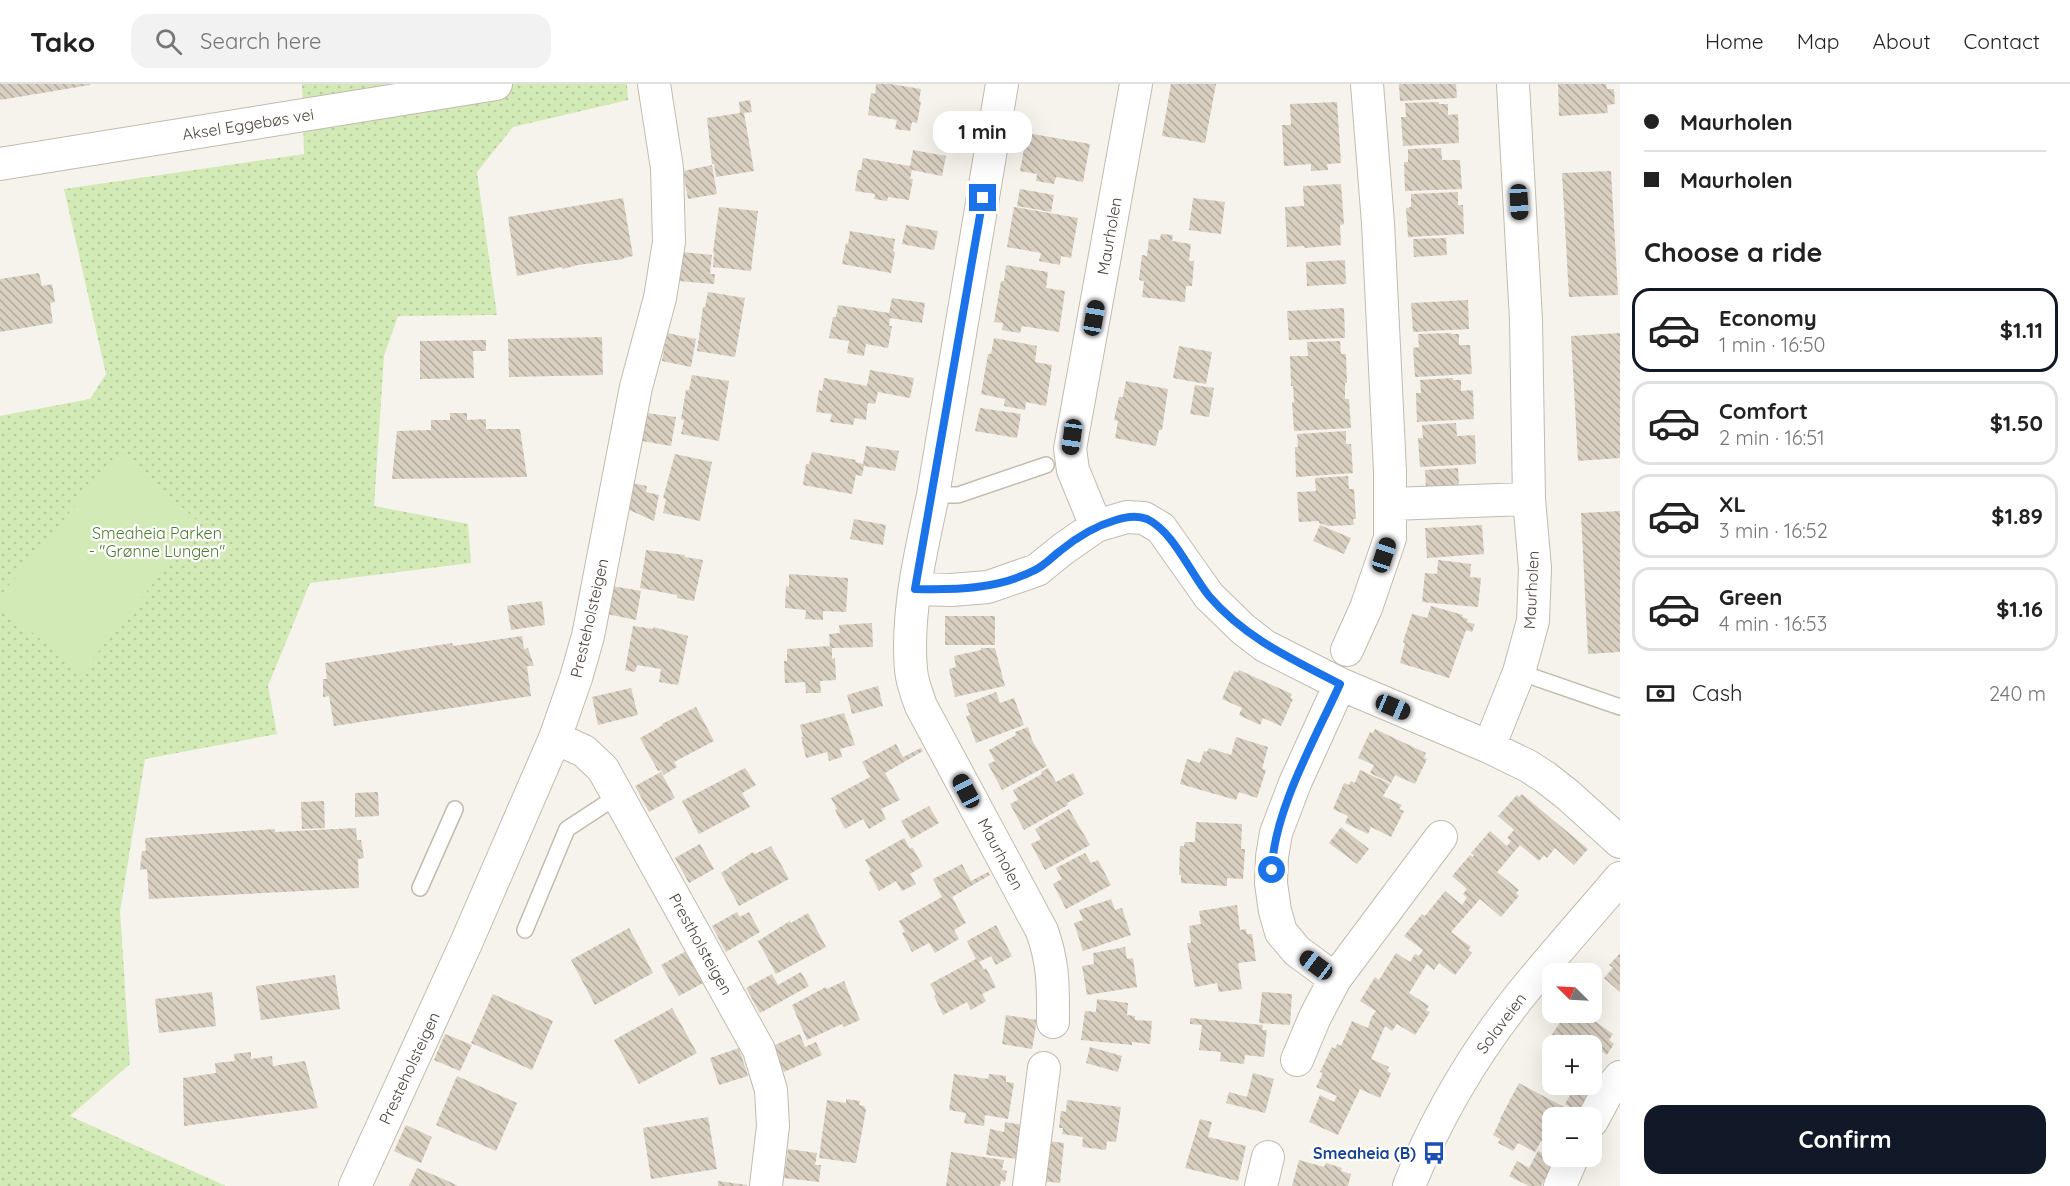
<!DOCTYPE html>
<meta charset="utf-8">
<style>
:root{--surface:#fff;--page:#f2f2f2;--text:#222;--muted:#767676;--line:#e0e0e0;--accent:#111827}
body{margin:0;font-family:Quicksand,sans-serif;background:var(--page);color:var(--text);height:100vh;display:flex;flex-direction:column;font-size:22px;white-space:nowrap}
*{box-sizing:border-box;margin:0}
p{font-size:20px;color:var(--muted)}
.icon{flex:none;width:33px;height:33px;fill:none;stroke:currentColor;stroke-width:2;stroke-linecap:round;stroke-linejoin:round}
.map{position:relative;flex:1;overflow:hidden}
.details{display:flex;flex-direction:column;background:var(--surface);width:450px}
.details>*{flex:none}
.top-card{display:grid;align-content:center;height:132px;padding:0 24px;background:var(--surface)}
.needle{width:39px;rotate:294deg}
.fabs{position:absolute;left:1542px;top:879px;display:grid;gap:12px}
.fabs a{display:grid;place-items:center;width:60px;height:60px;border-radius:12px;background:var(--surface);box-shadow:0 6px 24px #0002;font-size:30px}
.end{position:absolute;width:27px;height:27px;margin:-14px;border:8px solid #1a73e8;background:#fff;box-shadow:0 0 0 3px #fff}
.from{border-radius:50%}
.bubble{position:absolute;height:42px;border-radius:18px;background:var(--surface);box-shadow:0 6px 24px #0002;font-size:20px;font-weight:700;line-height:42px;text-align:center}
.car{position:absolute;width:18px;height:36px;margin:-18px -9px;border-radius:8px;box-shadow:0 0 4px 2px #0007;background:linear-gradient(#222 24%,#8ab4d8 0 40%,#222 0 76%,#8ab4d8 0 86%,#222 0)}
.top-card b{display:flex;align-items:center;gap:21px;height:57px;font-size:22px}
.top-card b+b{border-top:2px solid var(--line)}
.top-card i{width:15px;height:15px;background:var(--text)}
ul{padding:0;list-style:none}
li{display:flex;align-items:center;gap:18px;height:84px;margin:0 12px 9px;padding:0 12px;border:3px solid var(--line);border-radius:18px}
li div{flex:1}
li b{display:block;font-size:22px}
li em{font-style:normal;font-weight:700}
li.current{border-color:var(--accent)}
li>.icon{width:54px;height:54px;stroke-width:1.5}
h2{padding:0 24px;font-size:27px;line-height:72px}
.pay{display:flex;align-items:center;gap:15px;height:66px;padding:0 24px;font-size:22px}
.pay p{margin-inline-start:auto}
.cta{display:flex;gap:12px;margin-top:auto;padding:12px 24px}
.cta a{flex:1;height:69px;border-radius:18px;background:var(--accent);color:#fff;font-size:24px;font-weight:700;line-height:69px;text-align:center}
header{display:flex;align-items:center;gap:36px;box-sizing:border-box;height:84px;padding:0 30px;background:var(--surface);border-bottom:2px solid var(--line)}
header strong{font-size:28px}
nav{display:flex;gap:33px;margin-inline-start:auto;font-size:21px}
.search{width:420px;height:54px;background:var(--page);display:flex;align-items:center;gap:15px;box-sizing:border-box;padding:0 21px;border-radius:18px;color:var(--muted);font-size:22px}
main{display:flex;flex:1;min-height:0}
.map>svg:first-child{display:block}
.park{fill:url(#park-dots)}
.pitch{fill:#d2eab5}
.building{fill:url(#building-back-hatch)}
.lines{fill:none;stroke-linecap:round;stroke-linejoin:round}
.lane-casing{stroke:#c2bbae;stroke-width:18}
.street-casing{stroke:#c2bbae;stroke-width:34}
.lane{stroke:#fff;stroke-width:15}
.street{stroke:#fff;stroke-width:32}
.route{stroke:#1a73e8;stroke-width:8}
.labels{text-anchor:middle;stroke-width:4.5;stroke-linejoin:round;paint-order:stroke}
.street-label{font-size:16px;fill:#4b4439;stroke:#fff}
.park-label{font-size:16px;fill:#4a7f2a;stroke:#fff}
.transit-label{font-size:16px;font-weight:bold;fill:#164399;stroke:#fff;text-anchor:end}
</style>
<header>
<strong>Tako</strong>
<div class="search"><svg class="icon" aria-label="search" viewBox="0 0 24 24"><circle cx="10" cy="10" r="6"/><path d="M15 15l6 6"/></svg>Search here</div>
<nav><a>Home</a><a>Map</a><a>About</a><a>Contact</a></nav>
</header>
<main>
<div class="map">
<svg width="1620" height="1102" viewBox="0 0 1620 1102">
<defs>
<pattern id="park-dots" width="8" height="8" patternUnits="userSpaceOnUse" patternTransform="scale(1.5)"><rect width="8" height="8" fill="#d2eab5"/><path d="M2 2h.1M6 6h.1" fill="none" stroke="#b6ca9c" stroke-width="1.8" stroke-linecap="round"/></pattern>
<pattern id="building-back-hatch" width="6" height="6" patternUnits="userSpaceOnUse" patternTransform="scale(1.5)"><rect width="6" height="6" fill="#d8cfc1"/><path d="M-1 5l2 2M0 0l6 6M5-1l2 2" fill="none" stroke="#b1aa9e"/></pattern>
</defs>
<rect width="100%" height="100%" fill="#f6f3ec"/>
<path class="park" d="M302 0H627L628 16 513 43 477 88 497 231 398 232 384 272 374 422 468 440 471 479 310 499 268 602 277 650 145 675 120 827 130 980 70 1032 226 1102H0V332L90 315 106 290 64 105 304 70Z"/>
<path class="pitch" d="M119 369 201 440 82 588 0 523V512Z"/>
<path class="building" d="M0 0H90V1L0 16Z
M876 0H890L921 5 919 17 921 18 917 39 912 38 910 47 895 45 897 36 868 31 871 9 875 10Z
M1171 0H1216L1205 59 1162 52Z
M1399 0H1456L1457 14 1400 17Z
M1558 0H1606L1607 5H1614L1615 20 1607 21 1608 29 1559 32Z
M750 16 752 28 744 29 754 87 716 93 714 80H712L707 34 740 29 739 18Z
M1337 18 1341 79 1327 80 1328 86 1311 87V80L1284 82 1282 41H1291L1290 20Z
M1439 18V20H1448V31L1458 30 1459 59 1403 62 1401 33H1406L1405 19Z
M1027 49 1090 60 1083 98 1056 93 1054 100 1036 97 1037 90 1020 87Z
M1441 64 1442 76H1460L1462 105 1405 107 1404 78H1408V65Z
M913 66 946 72 942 92 912 86 910 95H913L909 116 888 113 887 117 874 115 875 110 855 107 858 86H861L863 74 910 82Z
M712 81 717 110 688 115 683 87Z
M1611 87 1618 211 1569 213 1562 89Z
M1341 100 1344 140 1340 141 1341 161 1305 164 1304 162 1287 163 1285 123 1304 122 1303 102Z
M1020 105 1054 111 1051 128 1017 122Z
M1458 108V121H1463L1464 150 1408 153 1406 124 1411 123V110Z
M623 114 633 172 623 174 624 175 578 181 563 185 562 183 517 192 508 133Z
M1193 114 1225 118 1221 150 1189 146Z
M719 123 758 127 751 187 713 183 714 169 713 168Z
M1014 123 1078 134 1071 174 1061 172 1060 181 1039 177 1041 169 1007 163Z
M906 141 938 147 934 166 902 160Z
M850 147 895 155 893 167 895 168 891 189 842 180 846 159 848 160Z
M1161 150 1173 151 1172 157 1191 160 1189 177H1194L1192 202H1186L1185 218 1142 213 1144 197 1139 196 1142 171 1147 172 1149 155 1160 156Z
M1446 154 1447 171 1414 173 1413 155Z
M682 168 712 171 710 190H715L714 200 679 197Z
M1345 176 1346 200 1307 202 1306 178Z
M1006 181 1048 188 1046 204 1065 207 1059 248 1022 242 1020 249 1002 246 1003 239 994 238 1001 197H1004Z
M39 189 42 202 52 200 55 218 50 219 53 239 0 248V195Z
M708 208 745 214 735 273 697 267 703 223H705Z
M892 214 925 219 922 239 890 234 889 242H892L888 264 866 260 864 272 847 269 849 257 829 254 833 233H836L838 221 889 229Z
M1468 216 1469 245 1413 248 1411 219Z
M1344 224 1345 254 1289 256 1287 227Z
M667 249 696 255 691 283 662 277Z
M1451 249V250H1459V261H1470L1472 290 1415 293 1413 264 1419 263 1418 250Z
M1620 249V374L1578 377 1571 252Z
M602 253 603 291 509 293 508 255Z
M994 254 1037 262 1035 278 1052 281 1046 322 1026 318 1025 326 1004 322 1005 315 981 310 988 270H991Z
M486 256V267H473L474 294 420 295V257Z
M1340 257 1341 270H1346L1347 299H1345V315H1349L1351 344 1294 347 1292 318H1294L1293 302H1291L1290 272H1308L1307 258Z
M1179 262 1212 268 1206 300 1173 294Z
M870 286 914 294 910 314 878 308 875 320 868 319 866 336 855 334 853 341 830 338 832 330 816 328 819 306 822 307 824 294 867 302Z
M692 291 729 297 719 357 681 350 684 336 681 335 686 306H689Z
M1453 294V296H1461V307L1473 306 1474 335 1417 338 1416 309H1421L1420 296Z
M1126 297 1168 305 1162 346H1159L1156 362 1115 354 1118 337 1114 336 1119 313H1123Z
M1195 301 1214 304 1209 333 1190 330Z
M980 324 1021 330 1017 354 975 347Z
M450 329H467V336L486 335V345H520L527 393 392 395 397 347 431 346V336H450Z
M647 329 676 333 671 362 642 357Z
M1456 339 1457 352 1475 351 1476 380 1420 383 1418 354H1423L1422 341Z
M1346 347V360H1351L1353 389 1296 393 1295 363H1298L1297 350Z
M866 362 899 367 895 387 864 382 862 392 856 391 852 410 803 401 806 380H809L812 368 856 376 855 378 863 380Z
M675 370 712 378 700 437 663 429 666 415 663 414Z
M1458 384 1459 401 1426 404 1425 386Z
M1348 392 1349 405H1354L1356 435H1353L1354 441 1328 442 1319 439V437L1299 438 1297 408 1316 407 1315 394Z
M632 399 647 402 646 408 659 411 654 437 627 425Z
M1620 427V568L1588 570 1581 429Z
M854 435 886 441 883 461 850 455Z
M1320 441 1351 454 1344 470 1313 457Z
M1482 441 1484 470 1427 474 1425 444Z
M646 466 685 471V473L703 476 694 517 677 514V511L640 504Z
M1438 476 1471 480 1470 493 1481 494 1478 523 1422 518 1425 489 1437 490Z
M789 490 848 494 846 528 823 527V536L805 535 806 526 785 524 786 502 789 503Z
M612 502 641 507 636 536 607 530Z
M542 517 545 541 511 546 507 522Z
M1431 522 1463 531 1462 533 1468 535 1467 538 1475 540 1472 548 1466 546 1449 594 1400 579 1405 559 1403 558 1412 530 1427 534Z
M945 532H995V561H945Z
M872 539 873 563 832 564V575L835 574 836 596 820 597 821 609H806L805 598 785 599 784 577H787V565L830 562 829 550 840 549 839 541Z
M633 542 653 545V543L688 552 678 601 659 598 661 585 637 581 635 588 625 586Z
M522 552 524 565 528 564 534 582H527L531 612 334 642 329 612 323 613V595H327L325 579 452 559 453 562Z
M981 564H995L1005 602 955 613 949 585 956 583 954 572 981 566Z
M1239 586 1292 610 1290 614 1293 615 1281 642 1263 634 1260 641 1239 631 1242 624 1222 615 1234 587 1237 589Z
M878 602 883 622 852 630 847 611Z
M631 604 638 631 598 641 592 613Z
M996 608 1000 619 1014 614 1024 641 976 659 966 632 970 631 966 620Z
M696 623 714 657 674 678 677 683 664 691 661 686 658 687 640 654 663 641 662 640Z
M844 629 855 661 840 665 842 673 829 677 827 668 806 674 801 653H803L800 641Z
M1028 643 1032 656 1047 682 1002 706 988 680 995 677 989 666 1016 651 1015 648Z
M1375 645 1426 669 1424 674 1427 675 1415 700 1395 691 1391 699 1370 689 1374 681 1358 674 1370 648 1373 649Z
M1236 653 1268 663 1262 685 1266 686 1257 714 1239 708 1236 716 1180 700 1187 675 1200 679 1204 667 1207 668 1209 664 1231 671Z
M896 660 903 673 921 664 923 667 885 689 900 716 881 725 886 735 869 745 863 735 845 745 835 726 837 725 831 714 870 693 862 678Z
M745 684 756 701 742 709 750 723 699 750 682 717Z
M1048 684 1056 698 1073 689 1084 710 1067 719 1068 721 1024 746 1010 720 1018 716 1013 706 1042 690 1041 688Z
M1360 686 1390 700 1383 712 1402 721 1399 725 1404 727 1391 753 1371 743 1368 750 1345 739 1348 732 1333 725 1344 699 1349 701 1351 697 1355 699Z
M661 688 675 714 649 728 635 702Z
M378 708 379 732 355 733V709Z
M1522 710 1588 765 1574 781 1555 764 1547 774 1544 771 1539 777 1520 761 1497 788 1519 806 1516 809 1519 812 1501 833 1480 815 1451 848 1471 863 1468 866 1472 869 1455 891 1439 879 1434 886 1427 880 1409 909 1429 922 1426 926 1430 928 1415 951 1397 940 1392 947 1385 942 1371 975 1389 983 1387 987 1391 989 1380 1014 1360 1005 1338 1051 1309 1038 1320 1011 1334 1018 1337 1012 1316 1003 1323 989 1320 988 1332 963 1335 965 1337 960 1341 962 1352 937 1368 944 1371 934 1376 927 1360 917 1375 893 1379 896 1396 869 1410 878 1415 870 1419 872 1423 866 1404 852 1422 830 1425 832 1445 807 1462 821 1467 814 1463 810 1467 805 1452 792 1470 771 1473 773 1474 771 1471 769 1490 747 1507 762 1511 757 1507 754 1514 746 1498 732 1517 711 1519 713Z
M324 717 325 744 302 745 301 718Z
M929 722 939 739 911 755 901 737Z
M1069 725 1090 761 1045 786 1031 760 1041 755 1035 745Z
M1196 738 1242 740 1241 765H1245L1243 795 1227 794V802L1181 799V791H1179L1180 762H1184L1185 758H1195Z
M1341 743 1369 765 1357 780 1329 759Z
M356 744 357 756H361L364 774 358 775 359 804 149 815 147 785 140 786 142 767H146L145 754 275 745V748Z
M904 754 910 765 912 763 923 782 910 790 916 800 902 807 896 797 879 807 869 788 871 786 865 776Z
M700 760 714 785 689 799 675 774Z
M771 762 789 795 739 822 721 789 753 768 755 770Z
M1085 769 1091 779 1098 776 1111 801 1066 825 1053 800 1062 795 1056 784Z
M962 780 971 797 988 788 990 791 952 813 966 839 954 846 959 855 935 869 929 859 912 868 902 849 905 848 899 837 942 813 933 795Z
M1111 815 1115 826 1122 824 1131 851 1083 867 1074 839 1083 836 1079 826Z
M1237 821 1240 846 1246 845 1247 850H1252L1256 877 1238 879 1242 905 1219 908 1217 899 1195 903 1187 859H1191L1189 842 1201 840 1199 827Z
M737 828 740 833 749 828 760 848 726 868 712 842Z
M808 829 826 863 776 890 758 857 790 837 791 839Z
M996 841 1012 872 996 881 991 872 979 878 984 886 986 884 996 903 982 910 986 917 971 926 967 918 943 931 934 912 936 910 930 900 976 875 967 857Z
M629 844 653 889 595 921 571 876Z
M1125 863 1127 875 1133 874 1137 903 1087 911 1082 882 1094 880 1093 869Z
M688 866 705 898 679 912 661 881Z
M1620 869V908L1604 894 1613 884 1609 881Z
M801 888 809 902 760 929 746 904 772 890 778 901Z
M335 891 340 925 261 936 256 902Z
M844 897 860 936 844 943 842 940 807 956 792 921 826 903 827 905Z
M212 908 216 942 159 949 155 915Z
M1262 908 1292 910 1290 941 1259 939Z
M493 910 553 937 532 986 471 959Z
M1097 915 1128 919 1127 931 1135 932V936L1152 937 1150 960 1132 958V961L1081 956 1085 927 1096 928Z
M672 924 697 969 639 1000 614 956Z
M1567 928H1582L1613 950 1609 956 1614 960 1607 971 1601 967 1592 981V962H1552V970L1545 965 1551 957 1549 955Z
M1006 931 1037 936 1032 965 1002 960Z
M1190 934 1263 941 1262 946H1267L1264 973 1245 971 1244 980 1220 977 1221 968 1199 966 1202 941 1190 940Z
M445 950 472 961 460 987 434 976Z
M800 950 805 963 816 958 822 971 784 988 773 962Z
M1090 963 1122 972 1118 988 1086 979Z
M739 964 748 992 719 1001 710 974Z
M251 968V975L272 972 273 982 305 977 318 1024 184 1042 183 994 216 989 215 979 235 977 234 970Z
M1253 989 1274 995 1265 1029 1226 1019 1229 1008 1247 1013Z
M954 990 988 995 989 990 1006 992V998L1014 999 1008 1035 985 1031 984 1042 964 1039 966 1029 949 1026Z
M457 992 517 1019 496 1067 436 1041Z
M1592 997 1597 1000 1580 1029 1565 1020 1577 1000H1592Z
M1519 999 1564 1023 1559 1034H1552V1045L1545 1059 1541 1057 1535 1068 1518 1059 1513 1067 1498 1059 1500 1055 1493 1051 1501 1035H1500Z
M846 1015 860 1017 859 1021 864 1022 866 1026 856 1079 819 1074 827 1016 846 1019Z
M1067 1016 1121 1023 1116 1058 1107 1057 1106 1066 1082 1063 1083 1053 1062 1050 1063 1044H1059L1061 1027 1066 1028Z
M708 1033 717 1085 651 1095 643 1044Z
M1200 1035 1212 1038 1208 1053 1246 1062 1238 1097 1185 1084Z
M1005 1038 1023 1041 1018 1075 986 1071 990 1045 1004 1048Z
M406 1041 432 1053 421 1079 394 1067Z
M1047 1057 1064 1059 1060 1099 1042 1097Z
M788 1065 817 1069 815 1081H821L819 1098 784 1094Z
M1538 1067 1555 1075 1541 1102H1529L1509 1092 1517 1077 1529 1084Z
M951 1068 1004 1076 1002 1086 1007 1087 1005 1098 1001 1097 1000 1102H946Z
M1299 1076 1324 1083 1326 1079 1342 1084 1341 1087 1351 1090 1348 1102H1292Z
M417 1084 448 1097 458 1102H409Z
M718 1097 747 1101V1102H718Z"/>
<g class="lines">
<g class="lane-casing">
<path id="lane" d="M933 411H958L1046 381
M1519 588 1620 623
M420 804 455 725
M525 846 567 745 619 711"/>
</g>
<g class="street-casing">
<path id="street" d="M1002 0 933 411C921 467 906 529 911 586 912 598 917 611 921 622L1042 847C1054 881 1053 903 1053 938
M0 80 496 0
M1391 420 1529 415
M1096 442 1073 386 1070 365 1136 0
M915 505 951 506 988 503 1037 486 1063 465 1096 442 1127 433 1144 434 1161 444 1209 512 1243 545 1265 562 1340 600 1489 663 1528 682 1545 693 1568 711 1620 758
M1347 566 1366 524 1390 454V387L1378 139 1367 0
M1340 600 1295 699 1276 749 1272 773 1271 799 1275 827 1281 848 1297 867 1335 895 1441 753
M555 654 584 667 603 685 759 966 771 1006 773 1042 766 1102
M1489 663 1519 588 1533 537 1535 484 1529 415 1526 236 1513 0
M1297 976 1315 933 1335 895
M1592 1037 1608 1007 1620 993
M355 1102 467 857 555 654 576 594 588 552 636 303 660 214 669 158 667 84 654 0
M1029 1102 1044 984
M1261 1102 1268 1073
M1409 1102C1436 1034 1474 970 1519 913 1552 872 1587 833 1620 794
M1560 1102 1573 1072"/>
</g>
<use href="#lane" class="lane"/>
<use href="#street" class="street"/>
</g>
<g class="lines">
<path class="route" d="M983 114 915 505C957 506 998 505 1035 486 1044 482 1052 473 1060 467 1077 453 1095 442 1116 436 1125 433 1137 431 1147 435 1174 448 1190 489 1209 512 1245 554 1292 575 1340 600 1316 653 1273 728 1272 786"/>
</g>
<defs>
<g id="bus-bare" transform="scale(1.8)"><path d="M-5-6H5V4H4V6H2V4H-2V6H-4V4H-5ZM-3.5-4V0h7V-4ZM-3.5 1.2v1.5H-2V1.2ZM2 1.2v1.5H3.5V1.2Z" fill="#1a4fb4" stroke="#fff" stroke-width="2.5" paint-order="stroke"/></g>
</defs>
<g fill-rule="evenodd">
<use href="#bus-bare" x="1434" y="1069"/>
</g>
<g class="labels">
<g class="street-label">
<text transform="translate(248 40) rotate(-9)" y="6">Aksel Eggebøs vei</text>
<text transform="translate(1109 152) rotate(-80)" y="6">Maurholen</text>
<text transform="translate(1531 506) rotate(-87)" y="6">Maurholen</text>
<text transform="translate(589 534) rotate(-77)" y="6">Presteholsteigen</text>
<text transform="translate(1001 770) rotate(62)" y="6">Maurholen</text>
<text transform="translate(701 860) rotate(61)" y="6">Prestholsteigen</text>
<text transform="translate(1501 939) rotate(-53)" y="6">Solaveien</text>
<text transform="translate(409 984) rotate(-65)" y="6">Presteholsteigen</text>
</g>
<g class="park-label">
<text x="157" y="455">Smeaheia Parken<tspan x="157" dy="18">- "Grønne Lungen"</tspan></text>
</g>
<g class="transit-label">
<text x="1416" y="1075">Smeaheia (B)</text>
</g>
</g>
</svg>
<div class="fabs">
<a><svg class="needle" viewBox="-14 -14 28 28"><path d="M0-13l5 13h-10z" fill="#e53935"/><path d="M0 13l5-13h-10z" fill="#767676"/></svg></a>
<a>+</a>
<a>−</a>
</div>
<i class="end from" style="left:1272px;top:786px"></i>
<i class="end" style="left:983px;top:114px"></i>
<div class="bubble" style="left:933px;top:27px;width:99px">1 min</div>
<i class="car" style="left:1519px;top:118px;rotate:177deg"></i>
<i class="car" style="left:1094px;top:234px;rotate:10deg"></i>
<i class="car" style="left:1072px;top:353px;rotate:188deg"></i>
<i class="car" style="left:1384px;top:471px;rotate:18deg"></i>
<i class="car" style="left:1393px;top:623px;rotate:113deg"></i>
<i class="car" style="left:966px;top:707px;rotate:332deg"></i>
<i class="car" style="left:1316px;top:881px;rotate:307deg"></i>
</div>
<section class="details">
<div class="top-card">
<b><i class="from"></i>Maurholen</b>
<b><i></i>Maurholen</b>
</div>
<h2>Choose a ride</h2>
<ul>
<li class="current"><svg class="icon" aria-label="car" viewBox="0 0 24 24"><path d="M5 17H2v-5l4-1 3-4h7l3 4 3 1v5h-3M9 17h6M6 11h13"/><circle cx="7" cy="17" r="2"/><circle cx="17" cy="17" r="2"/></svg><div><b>Economy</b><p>1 min · 16:50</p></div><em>$1.11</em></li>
<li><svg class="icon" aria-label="car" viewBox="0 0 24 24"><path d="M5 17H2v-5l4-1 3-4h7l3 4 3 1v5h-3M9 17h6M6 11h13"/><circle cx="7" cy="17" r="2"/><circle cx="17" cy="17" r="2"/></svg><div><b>Comfort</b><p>2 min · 16:51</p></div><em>$1.50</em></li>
<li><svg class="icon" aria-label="car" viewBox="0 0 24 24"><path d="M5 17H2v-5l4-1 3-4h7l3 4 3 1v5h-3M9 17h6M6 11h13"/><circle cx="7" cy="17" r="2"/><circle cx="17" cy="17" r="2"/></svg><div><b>XL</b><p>3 min · 16:52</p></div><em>$1.89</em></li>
<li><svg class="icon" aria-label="car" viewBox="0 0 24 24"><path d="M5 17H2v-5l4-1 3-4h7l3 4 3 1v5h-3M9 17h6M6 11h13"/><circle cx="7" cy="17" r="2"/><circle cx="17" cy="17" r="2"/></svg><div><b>Green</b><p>4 min · 16:53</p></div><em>$1.16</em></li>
</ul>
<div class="pay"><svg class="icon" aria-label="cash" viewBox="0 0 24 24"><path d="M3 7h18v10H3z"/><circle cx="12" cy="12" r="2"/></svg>Cash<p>240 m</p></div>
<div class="cta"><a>Confirm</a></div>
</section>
</main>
